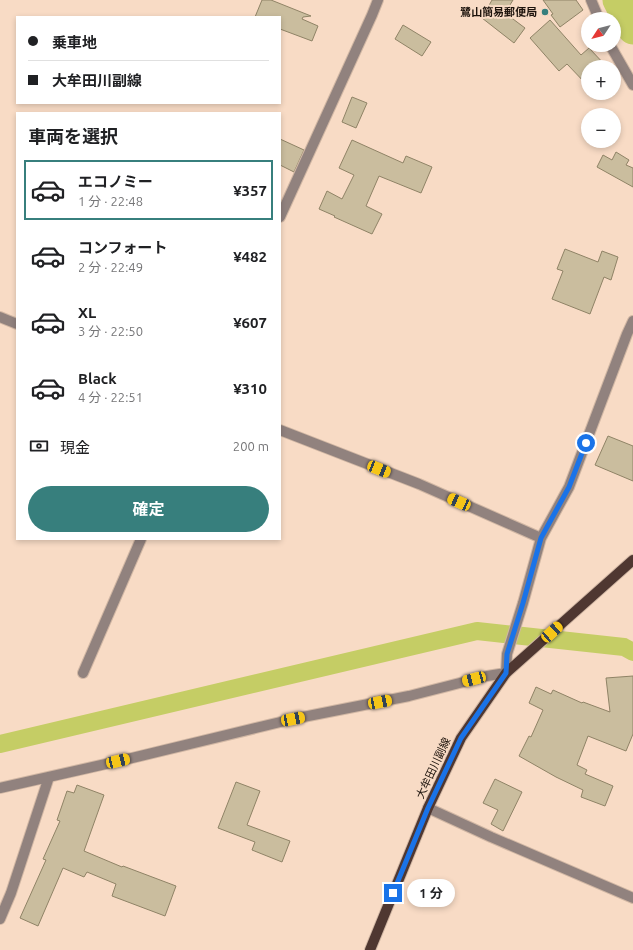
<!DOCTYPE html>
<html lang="ja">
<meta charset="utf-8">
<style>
:root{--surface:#fff;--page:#f6f6f6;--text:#202124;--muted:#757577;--line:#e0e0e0;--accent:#377f7d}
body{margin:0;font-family:Ubuntu,"Noto Sans JP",sans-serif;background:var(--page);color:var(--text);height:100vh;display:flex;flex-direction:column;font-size:15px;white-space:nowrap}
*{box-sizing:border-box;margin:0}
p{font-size:13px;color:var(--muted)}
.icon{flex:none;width:22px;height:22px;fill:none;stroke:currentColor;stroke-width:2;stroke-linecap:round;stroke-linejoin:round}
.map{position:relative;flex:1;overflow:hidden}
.sheet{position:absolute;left:16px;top:112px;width:265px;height:428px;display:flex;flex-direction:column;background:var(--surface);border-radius:0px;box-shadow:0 2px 6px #0003}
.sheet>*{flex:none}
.guide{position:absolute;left:16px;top:16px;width:265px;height:88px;border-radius:0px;box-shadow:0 2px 6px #0003;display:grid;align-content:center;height:88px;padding:0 12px;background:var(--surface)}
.needle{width:26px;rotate:234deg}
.fabs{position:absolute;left:581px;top:12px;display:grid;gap:8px}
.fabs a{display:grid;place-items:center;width:40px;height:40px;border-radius:50%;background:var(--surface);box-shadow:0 2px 6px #0003;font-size:20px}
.end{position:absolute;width:18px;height:18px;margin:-9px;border:5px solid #1a73e8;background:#fff;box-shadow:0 0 0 2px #fff}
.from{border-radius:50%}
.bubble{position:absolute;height:28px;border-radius:14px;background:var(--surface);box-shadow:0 2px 6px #0003;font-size:13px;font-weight:700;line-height:28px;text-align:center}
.car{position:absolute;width:12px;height:24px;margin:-12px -6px;border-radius:5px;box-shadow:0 0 3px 1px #0007;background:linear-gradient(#f5c518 24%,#345 0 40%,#f5c518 0 76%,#345 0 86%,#f5c518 0)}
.guide b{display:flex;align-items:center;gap:14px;height:38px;font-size:15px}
.guide b+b{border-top:1px solid var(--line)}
.guide i{width:10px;height:10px;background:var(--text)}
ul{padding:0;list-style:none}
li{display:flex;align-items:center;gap:12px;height:60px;margin:0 8px 6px;padding:0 4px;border:2px solid transparent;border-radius:0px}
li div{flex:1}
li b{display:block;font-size:15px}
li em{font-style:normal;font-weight:700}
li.selected{border-color:var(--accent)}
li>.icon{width:36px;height:36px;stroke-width:1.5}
h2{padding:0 12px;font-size:18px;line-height:48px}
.pay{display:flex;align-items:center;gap:10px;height:44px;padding:0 12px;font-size:15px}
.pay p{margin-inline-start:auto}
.primary-button{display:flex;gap:8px;margin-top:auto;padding:8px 12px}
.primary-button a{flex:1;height:46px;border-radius:24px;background:var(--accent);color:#fff;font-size:16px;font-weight:700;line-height:46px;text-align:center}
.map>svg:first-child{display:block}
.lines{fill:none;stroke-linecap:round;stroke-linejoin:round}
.canal{stroke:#c5cd65;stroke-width:18}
.river{stroke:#c5cd65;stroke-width:31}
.building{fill:#cabd9e;stroke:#8f8366}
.minor-casing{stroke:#d1b7a4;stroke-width:12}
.primary-casing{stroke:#d1b7a4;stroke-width:12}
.minor{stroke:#91827e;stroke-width:10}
.primary{stroke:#4f3731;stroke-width:10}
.route{stroke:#1a73e8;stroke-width:5}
.poi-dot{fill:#377f7d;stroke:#f8dbc5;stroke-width:1.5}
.labels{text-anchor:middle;stroke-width:4;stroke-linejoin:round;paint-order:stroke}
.poi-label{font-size:11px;font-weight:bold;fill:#1d130c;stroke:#f8dbc5;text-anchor:end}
.street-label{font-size:11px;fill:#1d130c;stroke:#f8dbc5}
</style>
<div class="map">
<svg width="633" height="950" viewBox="0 0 633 950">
<rect width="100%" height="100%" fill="#f8dbc5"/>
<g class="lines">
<path class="canal" d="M0 744 477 631 624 647 633 652"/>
<path class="river" d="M618 0 633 29"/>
</g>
<path class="building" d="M262 0H271L311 16 303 17 302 19 318 26 312 41 280 29V17H255Z
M492 0H513L505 13 525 28 514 43 482 18Z
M543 0H576L583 10 560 27 551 15 553 14Z
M550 20 581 55 589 48 607 67H588V86L567 64 559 71 530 38Z
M403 25 431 42 422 56 395 39Z
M352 97 367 103 356 128 342 122Z
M280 139 304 150 294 172 280 165Z
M352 140 403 163 406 156 432 167 421 193 379 176 366 206 382 214 372 234 334 217 335 216 319 209 327 191 342 199 354 175 339 168Z
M616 152 629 160 626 165 633 168V187L597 167 603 155 612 160Z
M565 249 598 262 602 251 618 257 611 280 604 277 590 314 552 299 563 271 557 269Z
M608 436 633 446V481L595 465Z
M633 676V734L626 751 588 736 577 765 587 770 585 774 613 786 605 806 581 797 583 790 556 777 519 756 529 736 531 737 543 710 529 703 536 687 551 694 553 690 582 703 583 702 610 712 606 678Z
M495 779 522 792 503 831 491 824 498 810 483 803Z
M236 782 260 791 247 825 290 841 282 862 252 850 255 842 218 828Z
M77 785 104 795 84 851 122 867 123 866 176 886 165 916 112 896 116 884 87 872 84 877 63 868 38 926 20 918 46 860 43 859 60 821 57 820 67 791 74 793Z"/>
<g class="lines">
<g class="minor-casing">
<path id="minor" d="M591 0 599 19
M610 45 633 85
M280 217 372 15 378 0
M0 317 17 324
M280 430 419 484 541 538
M83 673 141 539
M0 788 132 758 293 719 409 696 487 676 506 673 507 654 523 603 541 538 569 487 627 334 633 321
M428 808 491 837 633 898
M0 919 11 893 49 777"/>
</g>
<g class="primary-casing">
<path id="primary" d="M370 950 428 808 461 738 506 673 633 560"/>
</g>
<use href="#minor" class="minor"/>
<use href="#primary" class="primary"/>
</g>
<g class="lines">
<path class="route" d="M393 893 428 808 461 738 506 673 507 654 523 603 541 538 569 487 586 443"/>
</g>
<circle class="poi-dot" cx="545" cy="12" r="4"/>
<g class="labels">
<g class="poi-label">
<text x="537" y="16">鷺山簡易郵便局</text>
</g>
<g class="street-label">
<text transform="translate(433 768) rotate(-65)" y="4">大牟田川副線</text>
</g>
</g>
</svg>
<div class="fabs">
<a><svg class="needle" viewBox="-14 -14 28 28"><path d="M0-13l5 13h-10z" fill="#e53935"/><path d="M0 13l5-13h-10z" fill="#757577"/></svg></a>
<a>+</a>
<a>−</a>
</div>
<i class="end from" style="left:586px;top:443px"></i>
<i class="end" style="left:393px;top:893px"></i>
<div class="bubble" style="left:407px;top:879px;width:48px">1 分</div>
<i class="car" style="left:379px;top:469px;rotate:112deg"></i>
<i class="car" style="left:459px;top:502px;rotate:294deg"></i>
<i class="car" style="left:552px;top:632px;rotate:48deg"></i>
<i class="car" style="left:474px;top:679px;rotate:255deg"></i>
<i class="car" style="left:380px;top:702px;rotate:79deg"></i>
<i class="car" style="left:293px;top:719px;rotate:79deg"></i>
<i class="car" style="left:118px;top:761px;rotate:77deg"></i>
<div class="guide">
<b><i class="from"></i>乗車地</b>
<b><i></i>大牟田川副線</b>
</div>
<section class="sheet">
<h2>車両を選択</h2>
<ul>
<li class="selected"><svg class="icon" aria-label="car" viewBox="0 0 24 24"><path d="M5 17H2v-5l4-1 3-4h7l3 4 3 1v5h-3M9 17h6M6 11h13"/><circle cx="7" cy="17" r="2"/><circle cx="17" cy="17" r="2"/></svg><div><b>エコノミー</b><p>1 分 · 22:48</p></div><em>¥357</em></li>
<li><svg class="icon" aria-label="car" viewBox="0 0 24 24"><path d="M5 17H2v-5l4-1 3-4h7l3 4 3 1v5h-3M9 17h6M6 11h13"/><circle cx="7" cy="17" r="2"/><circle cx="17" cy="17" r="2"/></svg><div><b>コンフォート</b><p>2 分 · 22:49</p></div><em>¥482</em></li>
<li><svg class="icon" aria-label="car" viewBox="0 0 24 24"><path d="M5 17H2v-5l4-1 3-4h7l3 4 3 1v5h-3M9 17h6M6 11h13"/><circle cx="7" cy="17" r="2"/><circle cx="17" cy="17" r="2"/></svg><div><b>XL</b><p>3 分 · 22:50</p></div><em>¥607</em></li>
<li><svg class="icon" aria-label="car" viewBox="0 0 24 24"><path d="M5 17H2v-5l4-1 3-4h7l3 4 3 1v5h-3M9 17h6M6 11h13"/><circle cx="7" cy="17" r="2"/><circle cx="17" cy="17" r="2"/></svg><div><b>Black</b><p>4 分 · 22:51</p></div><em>¥310</em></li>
</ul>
<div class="pay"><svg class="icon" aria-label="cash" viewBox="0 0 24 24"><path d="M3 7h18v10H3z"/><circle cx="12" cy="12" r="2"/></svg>現金<p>200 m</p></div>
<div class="primary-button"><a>確定</a></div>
</section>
</div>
